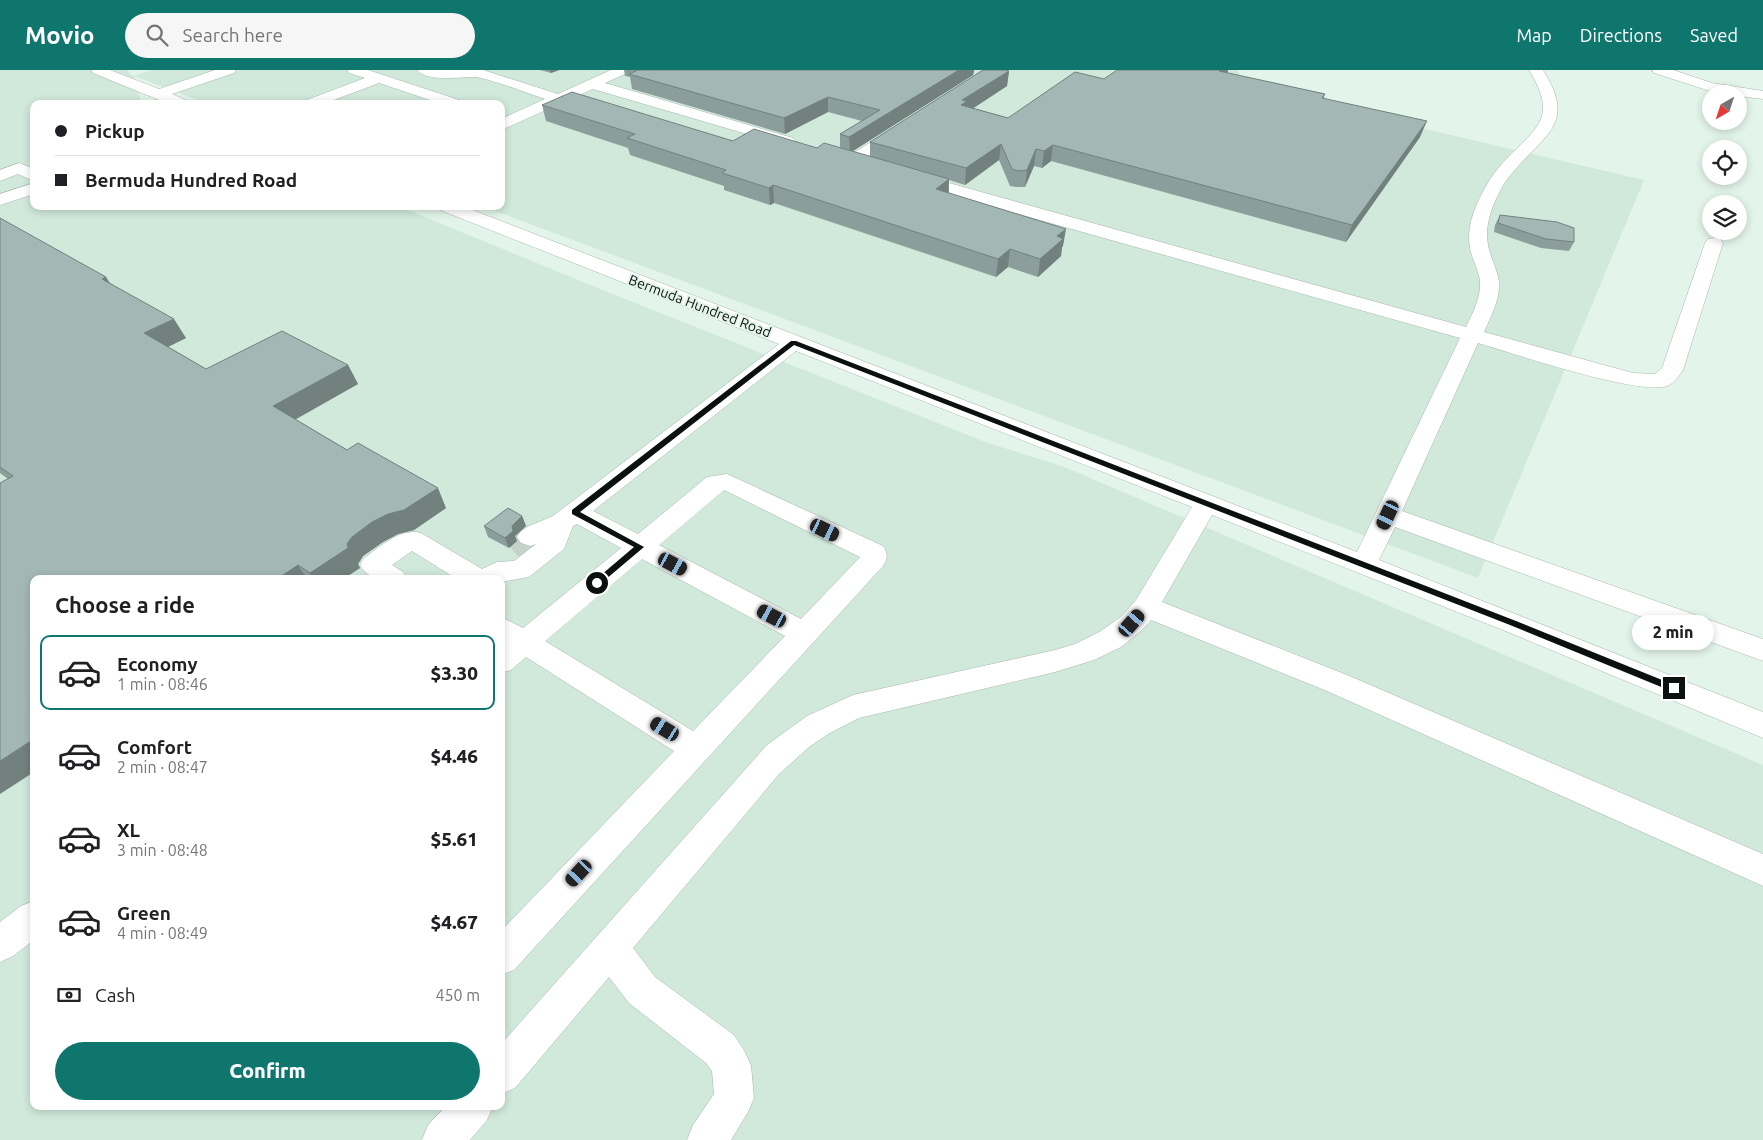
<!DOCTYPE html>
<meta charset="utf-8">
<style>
:root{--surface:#fff;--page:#f6f6f6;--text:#202124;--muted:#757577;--line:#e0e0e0;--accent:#0f766e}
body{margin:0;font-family:Ubuntu,sans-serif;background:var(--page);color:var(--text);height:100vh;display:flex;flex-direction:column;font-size:19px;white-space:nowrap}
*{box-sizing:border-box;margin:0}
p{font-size:16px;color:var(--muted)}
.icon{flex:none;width:28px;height:28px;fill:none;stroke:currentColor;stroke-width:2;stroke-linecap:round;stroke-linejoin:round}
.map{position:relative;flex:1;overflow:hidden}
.drawer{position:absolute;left:30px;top:505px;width:475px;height:535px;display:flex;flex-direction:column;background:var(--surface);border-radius:10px;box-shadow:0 2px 8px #0003}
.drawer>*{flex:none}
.top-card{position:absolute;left:30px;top:30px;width:475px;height:110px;border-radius:10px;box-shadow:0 2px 8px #0003;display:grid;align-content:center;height:110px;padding:0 25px;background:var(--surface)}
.needle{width:32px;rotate:219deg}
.tools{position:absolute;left:1702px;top:15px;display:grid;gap:10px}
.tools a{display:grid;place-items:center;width:45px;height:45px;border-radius:50%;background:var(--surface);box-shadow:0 2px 8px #0003;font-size:25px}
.end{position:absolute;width:22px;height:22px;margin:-11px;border:6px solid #0b110e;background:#fff;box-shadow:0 0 0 2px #fff}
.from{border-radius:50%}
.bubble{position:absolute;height:35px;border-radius:18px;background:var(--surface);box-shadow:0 2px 8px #0003;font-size:16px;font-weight:800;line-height:35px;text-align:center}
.car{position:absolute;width:15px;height:30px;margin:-15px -8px;border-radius:6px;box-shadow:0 0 4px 1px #0007;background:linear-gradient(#222 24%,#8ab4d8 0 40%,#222 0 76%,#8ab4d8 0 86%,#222 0)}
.top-card b{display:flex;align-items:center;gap:18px;height:48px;font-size:19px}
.top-card b+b{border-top:1px solid var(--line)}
.top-card i{width:12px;height:12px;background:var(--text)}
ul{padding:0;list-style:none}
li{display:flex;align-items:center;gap:15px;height:75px;margin:0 10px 8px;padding:0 15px;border:2px solid transparent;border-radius:10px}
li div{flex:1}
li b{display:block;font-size:19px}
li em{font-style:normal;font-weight:800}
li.current{border-color:var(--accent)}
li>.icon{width:45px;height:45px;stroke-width:1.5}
h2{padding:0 25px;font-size:22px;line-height:60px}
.pay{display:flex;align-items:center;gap:12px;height:55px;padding:0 25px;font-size:19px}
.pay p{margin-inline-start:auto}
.action{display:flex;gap:10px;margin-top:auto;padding:10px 25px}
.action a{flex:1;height:58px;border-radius:30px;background:var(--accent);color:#fff;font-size:20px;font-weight:800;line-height:58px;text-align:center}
header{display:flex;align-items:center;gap:30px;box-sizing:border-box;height:70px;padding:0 25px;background:var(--accent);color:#fff}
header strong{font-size:24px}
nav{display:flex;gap:28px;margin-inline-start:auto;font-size:18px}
.search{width:350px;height:45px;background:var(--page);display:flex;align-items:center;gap:12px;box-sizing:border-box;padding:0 18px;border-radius:28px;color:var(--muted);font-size:19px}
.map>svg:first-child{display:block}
.built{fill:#d0e9db;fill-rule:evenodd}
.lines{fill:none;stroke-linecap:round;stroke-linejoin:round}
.minor-tunnel{stroke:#c3d3c9;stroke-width:28;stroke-dasharray:28 14;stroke-linecap:butt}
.minor-casing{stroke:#a7b7ad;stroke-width:1}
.minor{fill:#fff;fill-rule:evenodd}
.wall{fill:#8c9e9b}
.shaded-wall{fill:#72817e}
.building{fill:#a3b8b4;stroke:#72817e}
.route{fill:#0b110e}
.labels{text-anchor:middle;stroke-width:4;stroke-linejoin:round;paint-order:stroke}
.street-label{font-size:14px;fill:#0b110e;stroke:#e3f5ea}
</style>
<header>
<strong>Movio</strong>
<div class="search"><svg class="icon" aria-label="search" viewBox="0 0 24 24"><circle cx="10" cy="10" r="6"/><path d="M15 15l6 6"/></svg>Search here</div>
<nav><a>Map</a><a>Directions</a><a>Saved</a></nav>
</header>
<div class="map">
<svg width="1763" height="1070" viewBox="0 0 1763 1070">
<rect width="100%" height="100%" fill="#e3f5ea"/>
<path class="built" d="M0 0H127L133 6 152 0H1238L1244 17 1644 110 1478 508 482 136H501V34H208L134 6 142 34H34V136H398L610 223 988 373 1062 396 1763 695V1070H0ZM34 509H501V1036H34Z"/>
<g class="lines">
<path class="minor-tunnel" d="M513 480 530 467"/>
<g class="minor-casing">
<path id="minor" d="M91 0H110L159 19 215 0H236L234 3 172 24 188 31 190 34H169L93 3Z
M347 0H368L462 31 464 34H442L379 13 323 34H302L304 31 365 8 349 3Z
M417 0H483L558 24 611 0H629L627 3 605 13 793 68 795 71 793 74H781L593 19 501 60V49L545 29C529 24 489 8 474 7 459 7 427 12 417 0Z
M1529 0H1543C1577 54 1545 64 1513 102 1505 110 1500 121 1495 131 1487 150 1484 167 1491 186 1494 195 1498 203 1499 212 1500 231 1491 245 1484 262L1633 303 1655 304 1662 298 1705 173 1708 169 1714 168 1720 169 1723 173 1683 300C1679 306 1673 314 1667 316 1640 326 1512 283 1478 273L1402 441 1763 569V591L1395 457 1379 490 1763 642V668L1503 560 1212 445 1162 532 1347 605 1763 784V816L1327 621 1151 550 1142 560 1121 577 1094 590 1055 602 859 648 828 664 809 677 779 704 633 878 655 907 734 965 745 982 751 996 754 1028 748 1042 731 1070H687L693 1055 714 1024 712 1001 706 993 629 933 609 907 515 1018 501 1024V974L767 675 807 646 853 625 1055 580 1075 574 1101 561 1122 546 1136 530 1192 437 796 281 593 441 638 464 707 407 727 404 883 476C888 484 888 488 883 496L514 900 501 905V861L674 681 526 587 511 600 501 603V575L504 573 501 572V547L523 558 621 478 577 454 573 456 564 479 529 507 501 512V509H457L412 481 392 495 403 502 407 509C389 509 370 513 360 495L364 488C380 477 401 457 421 463L482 499 497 492 514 491 536 474 530 476 521 473 517 467 521 461 529 456 553 446 779 274 440 140 437 136H462L1357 482 1460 268 908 113 906 109 908 105H920L1466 257C1473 242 1481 228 1480 211 1479 203 1476 196 1473 189 1466 169 1469 153 1477 134 1483 120 1491 106 1501 95 1532 59 1561 52 1529 0ZM724 420 860 487 801 549 659 475ZM642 489 785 566 693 661 545 571Z
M1652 0H1673L1712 13 1763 21V29L1739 26V24L1710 21 1654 3Z
M901 54 906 56 909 59 906 62 858 94H846L844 91 846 88 896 56Z
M19 93 34 99V111L18 104 0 111V100Z
M34 113V124L0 135V124Z
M34 831V870L13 886 0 892V852L21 836Z
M446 1036H493L487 1050 470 1070H422L428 1055Z"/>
</g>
<use href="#minor" class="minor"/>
</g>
<path class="wall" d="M540 0H559L551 3Z
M624 0H974L973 5 852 81 870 87V72L1009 1 1007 16 973 38 1008 48 1104 9 1228 0 1227 3 1325 24 1324 28 1420 67 1346 172 1051 91 1042 98 1034 96 1025 117H1016L1010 116 999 90 965 115 949 110V123L1063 176 1062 177 1061 186 1038 207 1008 197 996 207 774 133 770 135 724 120V116L630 85 628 78 546 51 542 35 733 71 817 78H840V64L862 51 828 42 785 64 632 19 630 7 625 6Z
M1500 145 1574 172 1569 181 1541 178 1494 162 1495 155Z
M0 148 110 213 186 268 168 277 206 299 348 295 358 314 295 349 446 438 414 460 398 464 383 472 363 486 358 494 360 498 343 509H34L8 409 0 403Z
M522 446 526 456 515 466 517 471 509 478 488 467 484 456Z"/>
<path class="shaded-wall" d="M550 0H559L551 3Z
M959 0H974L973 5 850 83 849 67Z
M1221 0H1228L1226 9 1219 1Z
M1009 1 1007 16 966 43V47L962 35V30Z
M828 27V42L785 64 784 48Z
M1427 51 1420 67 1346 172 1352 155Z
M1001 74 999 90 965 115 966 98Z
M1053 75 1051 91 1042 98 1044 81Z
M1036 79 1034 96 1025 117 1027 100Z
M949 109 948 127 936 119Z
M773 115 774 133 770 135 769 118Z
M1066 159 1063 176 1062 177 1061 186 1038 207 1040 189 1057 166Z
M1010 179 1008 197 996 207 998 189Z
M106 207 118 226 102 209Z
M174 249 186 268 157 282 144 263Z
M348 295 358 314 284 356 273 336Z
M438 418 446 438 414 460 398 464 383 472 363 486 358 494 360 498 343 509H314L310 503 347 474 352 467 372 452Z
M522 446 526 456 515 466 517 471 509 478 505 468 512 456Z
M298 495 307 509H277Z
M34 669V702L0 724V691Z"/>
<path class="building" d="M638 0H959L849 67 840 64 880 40 828 27 784 48 629 4Z
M983 0H1005L1009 1 962 30 967 31 961 35 1008 48 1075 2 1104 9 1117 0H1221L1219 1 1325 24 1322 28 1427 51 1352 155 1053 75 1044 81 1036 79 1027 100 1018 101 1012 99 1001 74 966 98 870 72Z
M572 22 733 71 754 59 817 78 824 73 949 109 936 119 1066 159 1057 166 1063 169 1040 189 1010 179 998 189 773 115 769 118 722 103 726 100 627 68 635 64 542 35Z
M1500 145 1557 152 1574 158V172L1546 169 1498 153Z
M0 148 106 207 102 209 174 249 144 263 206 299 282 261 348 295 273 336 347 380 358 373 438 418 404 440 388 444 372 452 352 467 347 474 348 478 310 503 298 495 277 509H34V669L0 691V413L13 406 0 397Z
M508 438 522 446 512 456 513 461 505 468 484 456Z"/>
<path class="route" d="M791 271H796L1516 551 1677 616 1678 618 1677 621H1671L1510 555 794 275 580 442 644 477 599 515H594V511L634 477 572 444V440Z"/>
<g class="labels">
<g class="street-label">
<text transform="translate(700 236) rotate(21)" y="5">Bermuda Hundred Road</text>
</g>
</g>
</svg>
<div class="tools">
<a><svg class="needle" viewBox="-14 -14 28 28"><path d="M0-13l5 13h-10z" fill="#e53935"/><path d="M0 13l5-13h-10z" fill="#757577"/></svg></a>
<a><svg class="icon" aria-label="locate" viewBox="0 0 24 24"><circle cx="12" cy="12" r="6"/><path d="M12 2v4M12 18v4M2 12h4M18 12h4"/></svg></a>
<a><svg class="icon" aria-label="layers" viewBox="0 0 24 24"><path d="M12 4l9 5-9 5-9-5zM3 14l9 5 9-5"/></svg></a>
</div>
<i class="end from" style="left:597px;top:513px"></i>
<i class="end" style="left:1674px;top:618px"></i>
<div class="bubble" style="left:1632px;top:545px;width:82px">2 min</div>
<i class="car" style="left:1388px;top:445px;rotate:205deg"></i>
<i class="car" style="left:825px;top:460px;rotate:116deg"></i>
<i class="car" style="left:673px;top:494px;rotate:118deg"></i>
<i class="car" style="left:772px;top:546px;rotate:298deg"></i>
<i class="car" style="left:1132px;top:553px;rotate:41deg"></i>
<i class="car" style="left:665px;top:659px;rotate:301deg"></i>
<i class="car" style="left:579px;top:803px;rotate:223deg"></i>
<div class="top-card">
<b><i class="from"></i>Pickup</b>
<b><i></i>Bermuda Hundred Road</b>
</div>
<section class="drawer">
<h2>Choose a ride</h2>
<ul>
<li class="current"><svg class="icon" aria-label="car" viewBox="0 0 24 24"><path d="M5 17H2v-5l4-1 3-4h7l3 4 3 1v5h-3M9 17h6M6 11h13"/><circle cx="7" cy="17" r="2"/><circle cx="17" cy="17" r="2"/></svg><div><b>Economy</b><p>1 min · 08:46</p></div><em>$3.30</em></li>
<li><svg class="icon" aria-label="car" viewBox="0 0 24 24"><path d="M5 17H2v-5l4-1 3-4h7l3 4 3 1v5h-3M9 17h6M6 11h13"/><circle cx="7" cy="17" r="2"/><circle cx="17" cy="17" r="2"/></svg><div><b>Comfort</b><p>2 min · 08:47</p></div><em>$4.46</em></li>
<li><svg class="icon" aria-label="car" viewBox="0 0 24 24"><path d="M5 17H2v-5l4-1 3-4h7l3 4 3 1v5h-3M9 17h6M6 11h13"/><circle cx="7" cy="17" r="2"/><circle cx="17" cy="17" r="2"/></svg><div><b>XL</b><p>3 min · 08:48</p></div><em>$5.61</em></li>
<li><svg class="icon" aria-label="car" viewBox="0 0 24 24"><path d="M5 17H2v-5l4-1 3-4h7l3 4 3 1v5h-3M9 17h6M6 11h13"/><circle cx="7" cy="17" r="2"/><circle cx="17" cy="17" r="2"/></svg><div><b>Green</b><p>4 min · 08:49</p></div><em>$4.67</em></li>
</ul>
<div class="pay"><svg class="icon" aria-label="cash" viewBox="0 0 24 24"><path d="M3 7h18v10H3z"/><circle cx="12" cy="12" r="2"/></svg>Cash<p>450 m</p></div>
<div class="action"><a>Confirm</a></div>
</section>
</div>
